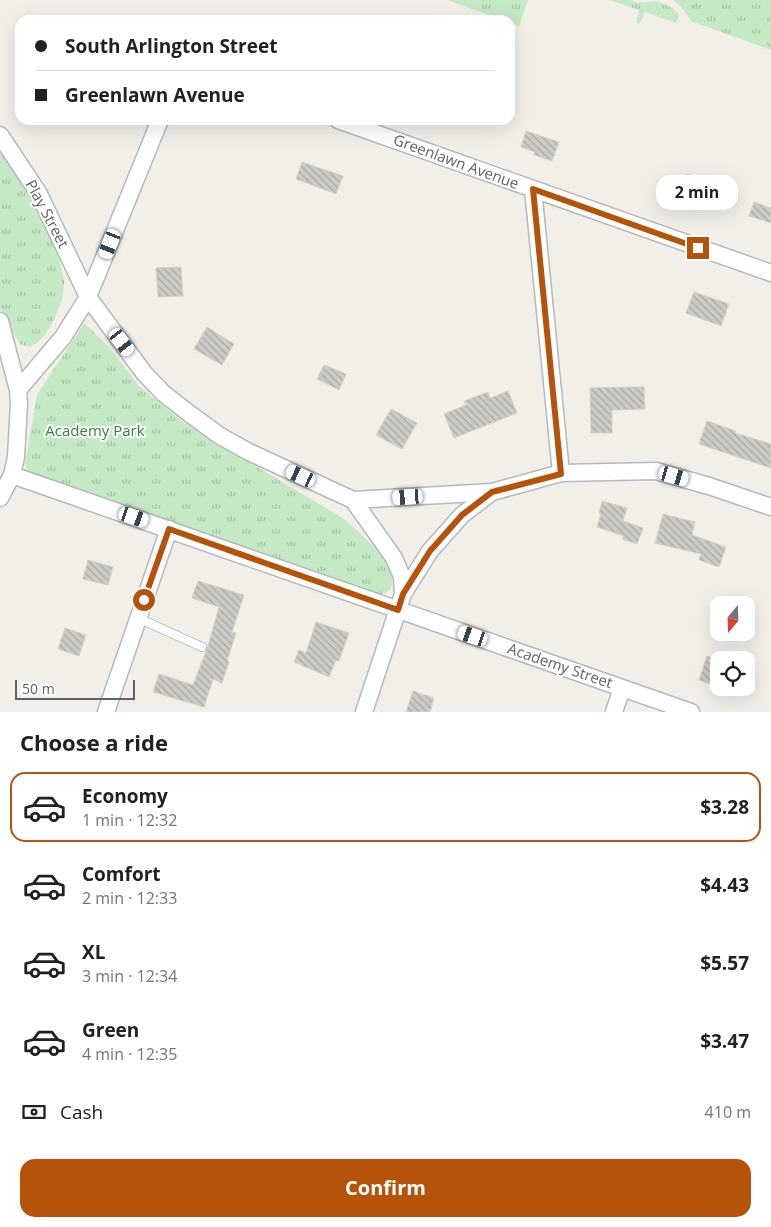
<!DOCTYPE html>
<meta charset="utf-8">
<style>
:root{--surface:#fff;--page:#f2f2f2;--text:#202124;--muted:#757577;--line:#e0e0e0;--accent:#b45309}
body{margin:0;font-family:"Open Sans",sans-serif;background:var(--page);color:var(--text);height:100vh;display:flex;flex-direction:column;font-size:19px;white-space:nowrap}
*{box-sizing:border-box;margin:0}
p{font-size:16px;color:var(--muted)}
.icon{flex:none;width:28px;height:28px;fill:none;stroke:currentColor;stroke-width:2;stroke-linecap:round;stroke-linejoin:round}
.map{position:relative;height:712px;overflow:hidden}
.side{display:flex;flex-direction:column;background:var(--surface);flex:1}
.side>*{flex:none}
.top-card{position:absolute;left:15px;top:15px;width:500px;height:110px;border-radius:15px;box-shadow:0 5px 20px #0002;display:grid;align-content:center;height:110px;padding:0 20px;background:var(--surface)}
.needle{width:32px;rotate:199deg}
.fabs{position:absolute;left:710px;top:596px;display:grid;gap:10px}
.fabs a{display:grid;place-items:center;width:45px;height:45px;border-radius:10px;background:var(--surface);box-shadow:0 5px 20px #0002;font-size:25px}
.scale{position:absolute;left:15px;bottom:12px;width:120px;box-sizing:border-box;padding-left:5px;border:2px solid #5f6368;border-top:0;font-size:14px;line-height:18px;white-space:nowrap;color:#5f6368;-webkit-text-stroke:4px #fff;paint-order:stroke}
.end{position:absolute;width:22px;height:22px;margin:-11px;border:6px solid #b45309;background:#fff;box-shadow:0 0 0 2px #fff}
.from{border-radius:50%}
.bubble{position:absolute;height:35px;border-radius:15px;background:var(--surface);box-shadow:0 5px 20px #0002;font-size:16px;font-weight:700;line-height:35px;text-align:center}
.car{position:absolute;width:15px;height:30px;margin:-15px -8px;border-radius:6px;box-shadow:0 0 4px 1px #0007;background:linear-gradient(#fff 24%,#345 0 40%,#fff 0 76%,#345 0 86%,#fff 0)}
.top-card b{display:flex;align-items:center;gap:18px;height:48px;font-size:19px}
.top-card b+b{border-top:1px solid var(--line)}
.top-card i{width:12px;height:12px;background:var(--text)}
ul{padding:0;list-style:none}
li{display:flex;align-items:center;gap:15px;height:70px;margin:0 10px 8px;padding:0 10px;border:2px solid transparent;border-radius:15px}
li div{flex:1}
li b{display:block;font-size:19px}
li em{font-style:normal;font-weight:700}
li.on{border-color:var(--accent)}
li>.icon{width:45px;height:45px;stroke-width:1.5}
h2{padding:0 20px;font-size:22px;line-height:60px}
.pay{display:flex;align-items:center;gap:12px;height:55px;padding:0 20px;font-size:19px}
.pay p{margin-inline-start:auto}
.action{display:flex;gap:10px;margin-top:auto;padding:10px 20px}
.action a{flex:1;height:58px;border-radius:15px;background:var(--accent);color:#fff;font-size:20px;font-weight:700;line-height:58px;text-align:center}
.map>svg:first-child{display:block}
.grass{fill:url(#grass-tufts)}
.building{fill:url(#building-back-hatch);stroke:#d6d1c6}
.lines{fill:none;stroke-linecap:round;stroke-linejoin:round}
.lane-casing{stroke:#b5b8bc;stroke-width:10}
.street-casing{stroke:#b5b8bc;stroke-width:19}
.lane{stroke:#fff;stroke-width:8}
.street{stroke:#fff;stroke-width:16}
.route{stroke:#b45309;stroke-width:6}
.labels{text-anchor:middle;stroke-width:4;stroke-linejoin:round;paint-order:stroke}
.street-label{font-size:15px;fill:#5f6368;stroke:#fff}
.park-label{font-size:15px;fill:#348238;stroke:#fff}
</style>
<div class="map">
<svg width="771" height="712" viewBox="0 0 771 712">
<defs>
<pattern id="grass-tufts" width="24" height="20" patternUnits="userSpaceOnUse" patternTransform="scale(1.25)"><rect width="24" height="20" fill="#c5e8c5"/><path d="M3 7l-1-3M5 7V3M7 7l1-3M15 17l-1-3M17 17v-4M19 17l1-3" fill="none" stroke="#a3c0a4"/></pattern>
<pattern id="building-back-hatch" width="6" height="6" patternUnits="userSpaceOnUse" patternTransform="scale(1.25)"><rect width="6" height="6" fill="#cccac5"/><path d="M-1 5l2 2M0 0l6 6M5-1l2 2" fill="none" stroke="#a9a8a4"/></pattern>
</defs>
<rect width="100%" height="100%" fill="#f1efe8"/>
<path class="grass" d="M447 0H528L519 26 510 22V20H503Z
M610 0H632L637 3 657 1 671 7 679 14 676 23 645 12 640 23 637 24 636 21 639 10Z
M673 0H771V50L691 21 683 9Z
M0 145C18 175 35 205 49 236 55 250 62 265 64 280 65 295 59 310 52 323 47 333 39 344 29 347L20 344 0 308Z
M84 323 109 347 139 386 181 421 344 519C359 532 404 569 389 591L377 596 31 476 27 470 25 464 37 395Z"/>
<path class="building" d="M526 131 559 142 552 161 534 155 535 152 521 147Z
M302 162 343 176 336 194 296 179Z
M687 174 715 184 708 201 681 191Z
M754 202 771 208V223L749 216Z
M181 267 183 296 158 297 156 268Z
M694 292 729 304 721 326 686 313Z
M207 327 234 344 222 365 194 349Z
M324 365 346 374 339 390 317 379Z
M626 387H644L645 409 612 410V433H591L590 388Z
M508 391 517 413 454 438 444 414 466 405 464 401 488 392 490 398Z
M391 409 417 423 402 449 376 435Z
M707 421 736 431 735 433 771 444V468L699 444Z
M602 501 627 508 623 521 643 528 637 544 622 539 624 536 597 527 601 514 599 513Z
M663 514 695 522 692 535 726 547 719 567 699 560 701 554 655 543Z
M88 560 113 567 108 585 83 579Z
M198 581 244 595 232 632 236 633 227 661 229 662 222 683 213 679 204 707 153 692 159 674 193 685 207 649 219 607 192 598Z
M316 622 349 633 339 661 336 660 329 677 294 662 299 650 306 653Z
M65 628 86 635 79 656 58 649Z
M707 656 719 660V687L699 680Z
M413 691 434 698 430 712H406Z"/>
<g class="lines">
<g class="lane-casing">
<path id="lane" d="M138 618 202 647"/>
</g>
<g class="street-casing">
<path id="street" d="M338 120 771 273
M0 135 39 194 88 297 144 373 163 393 190 414 220 436 249 452 353 500 492 492 561 473 656 471 709 486 771 507
M533 189 561 473
M0 321 18 390 19 403 16 457 12 475 0 498
M18 390 63 337 88 297 160 120
M12 475 691 712
M353 500 394 558 402 577 403 594 364 712
M403 594 430 551 462 515 492 492
M106 712 169 529
M614 712 622 688"/>
</g>
<use href="#lane" class="lane"/>
<use href="#street" class="street"/>
</g>
<g class="lines">
<path class="route" d="M144 600 169 529 398 610 403 594 430 551 462 515 492 492 561 474 533 189 698 248"/>
</g>
<g class="labels">
<g class="street-label">
<text transform="translate(456 162) rotate(20)" y="5">Greenlawn Avenue</text>
<text transform="translate(47 214) rotate(62)" y="5">Play Street</text>
<text transform="translate(560 666) rotate(19)" y="5">Academy Street</text>
</g>
<g class="park-label">
<text x="95" y="436">Academy Park</text>
</g>
</g>
</svg>
<div class="fabs">
<a><svg class="needle" viewBox="-14 -14 28 28"><path d="M0-13l5 13h-10z" fill="#e53935"/><path d="M0 13l5-13h-10z" fill="#757577"/></svg></a>
<a><svg class="icon" aria-label="locate" viewBox="0 0 24 24"><circle cx="12" cy="12" r="6"/><path d="M12 2v4M12 18v4M2 12h4M18 12h4"/></svg></a>
</div>
<div class="scale">50 m</div>
<i class="end from" style="left:144px;top:600px"></i>
<i class="end" style="left:698px;top:248px"></i>
<div class="bubble" style="left:656px;top:175px;width:82px">2 min</div>
<i class="car" style="left:110px;top:244px;rotate:202deg"></i>
<i class="car" style="left:122px;top:342px;rotate:143deg"></i>
<i class="car" style="left:301px;top:476px;rotate:295deg"></i>
<i class="car" style="left:674px;top:476px;rotate:106deg"></i>
<i class="car" style="left:408px;top:497px;rotate:267deg"></i>
<i class="car" style="left:134px;top:517px;rotate:109deg"></i>
<i class="car" style="left:473px;top:636px;rotate:289deg"></i>
<div class="top-card">
<b><i class="from"></i>South Arlington Street</b>
<b><i></i>Greenlawn Avenue</b>
</div>
</div>
<section class="side">
<h2>Choose a ride</h2>
<ul>
<li class="on"><svg class="icon" aria-label="car" viewBox="0 0 24 24"><path d="M5 17H2v-5l4-1 3-4h7l3 4 3 1v5h-3M9 17h6M6 11h13"/><circle cx="7" cy="17" r="2"/><circle cx="17" cy="17" r="2"/></svg><div><b>Economy</b><p>1 min · 12:32</p></div><em>$3.28</em></li>
<li><svg class="icon" aria-label="car" viewBox="0 0 24 24"><path d="M5 17H2v-5l4-1 3-4h7l3 4 3 1v5h-3M9 17h6M6 11h13"/><circle cx="7" cy="17" r="2"/><circle cx="17" cy="17" r="2"/></svg><div><b>Comfort</b><p>2 min · 12:33</p></div><em>$4.43</em></li>
<li><svg class="icon" aria-label="car" viewBox="0 0 24 24"><path d="M5 17H2v-5l4-1 3-4h7l3 4 3 1v5h-3M9 17h6M6 11h13"/><circle cx="7" cy="17" r="2"/><circle cx="17" cy="17" r="2"/></svg><div><b>XL</b><p>3 min · 12:34</p></div><em>$5.57</em></li>
<li><svg class="icon" aria-label="car" viewBox="0 0 24 24"><path d="M5 17H2v-5l4-1 3-4h7l3 4 3 1v5h-3M9 17h6M6 11h13"/><circle cx="7" cy="17" r="2"/><circle cx="17" cy="17" r="2"/></svg><div><b>Green</b><p>4 min · 12:35</p></div><em>$3.47</em></li>
</ul>
<div class="pay"><svg class="icon" aria-label="cash" viewBox="0 0 24 24"><path d="M3 7h18v10H3z"/><circle cx="12" cy="12" r="2"/></svg>Cash<p>410 m</p></div>
<div class="action"><a>Confirm</a></div>
</section>
